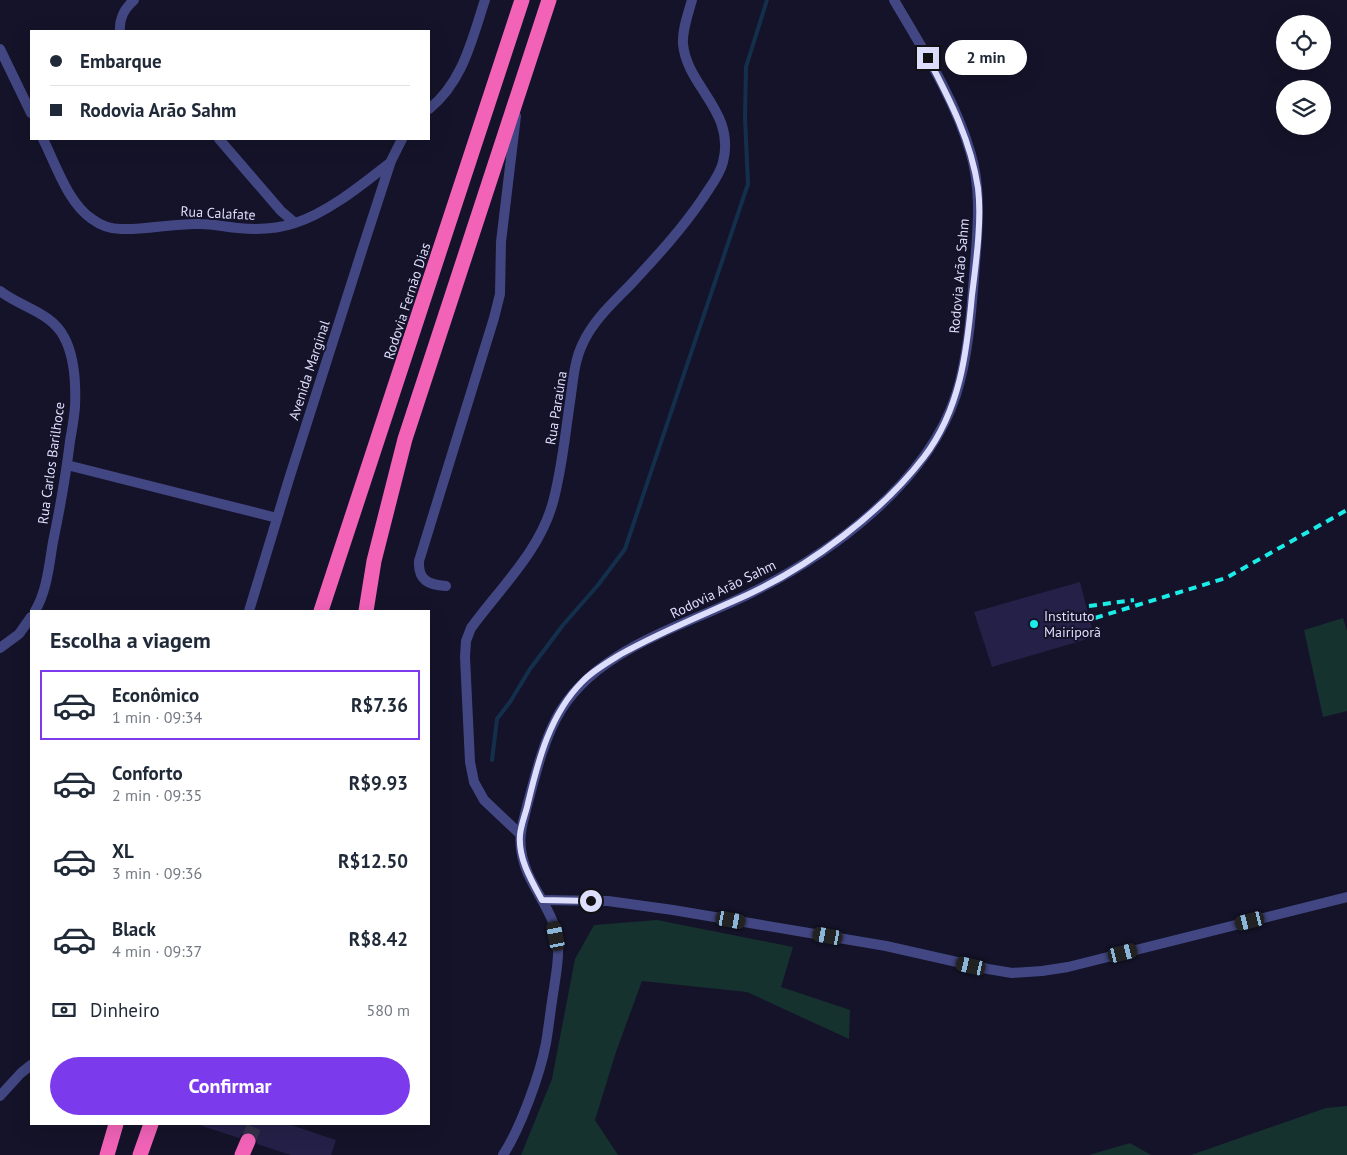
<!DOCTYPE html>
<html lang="pt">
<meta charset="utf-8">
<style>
:root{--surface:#fff;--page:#f6f6f7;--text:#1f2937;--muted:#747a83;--line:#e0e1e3;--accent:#7c3aed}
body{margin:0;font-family:"PT Sans",sans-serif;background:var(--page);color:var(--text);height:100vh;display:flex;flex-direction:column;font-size:19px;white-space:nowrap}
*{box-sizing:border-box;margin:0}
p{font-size:16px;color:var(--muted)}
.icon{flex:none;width:28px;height:28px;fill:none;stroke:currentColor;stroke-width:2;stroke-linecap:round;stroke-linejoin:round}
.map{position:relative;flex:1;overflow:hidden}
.drawer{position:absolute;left:30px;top:610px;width:400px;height:515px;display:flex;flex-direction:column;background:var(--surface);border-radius:0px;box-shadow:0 5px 20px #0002}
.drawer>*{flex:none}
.hud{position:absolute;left:30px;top:30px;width:400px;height:110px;border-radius:0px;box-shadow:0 5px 20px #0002;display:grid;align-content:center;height:110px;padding:0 20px;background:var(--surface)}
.tools{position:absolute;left:1276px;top:15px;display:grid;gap:10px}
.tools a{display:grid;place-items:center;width:55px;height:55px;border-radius:50%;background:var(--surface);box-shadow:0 5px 20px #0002;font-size:25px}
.end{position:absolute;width:22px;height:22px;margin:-11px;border:6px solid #ddddfc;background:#111;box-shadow:0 0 0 2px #111}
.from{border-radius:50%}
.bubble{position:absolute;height:35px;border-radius:18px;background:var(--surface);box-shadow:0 5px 20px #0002;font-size:16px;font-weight:600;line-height:35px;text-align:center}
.car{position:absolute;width:15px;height:30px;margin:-15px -8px;border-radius:6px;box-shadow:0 0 4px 1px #0007;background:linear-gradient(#222 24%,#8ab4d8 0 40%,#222 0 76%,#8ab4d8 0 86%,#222 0)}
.hud b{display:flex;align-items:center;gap:18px;height:48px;font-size:19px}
.hud b+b{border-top:1px solid var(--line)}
.hud i{width:12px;height:12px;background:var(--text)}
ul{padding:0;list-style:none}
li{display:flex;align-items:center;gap:15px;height:70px;margin:0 10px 8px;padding:0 10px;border:2px solid transparent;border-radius:0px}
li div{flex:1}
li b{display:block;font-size:19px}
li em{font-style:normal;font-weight:600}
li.active{border-color:var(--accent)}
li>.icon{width:45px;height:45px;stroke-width:1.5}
h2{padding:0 20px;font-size:22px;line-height:60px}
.pay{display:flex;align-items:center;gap:12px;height:55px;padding:0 20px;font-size:19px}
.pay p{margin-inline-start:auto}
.button{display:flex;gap:10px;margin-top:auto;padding:10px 20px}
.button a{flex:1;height:58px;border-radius:30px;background:var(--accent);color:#fff;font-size:20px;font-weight:600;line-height:58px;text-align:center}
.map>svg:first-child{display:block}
.green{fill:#16322e}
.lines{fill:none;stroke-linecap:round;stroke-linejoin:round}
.stream{stroke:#142f4c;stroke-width:4}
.building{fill:#242048}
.motorway-tunnel{stroke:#323149;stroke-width:15;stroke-dasharray:15 8;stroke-linecap:butt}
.minor{stroke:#424783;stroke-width:10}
.tertiary{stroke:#424783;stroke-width:10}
.motorway{stroke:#f263b8;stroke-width:15}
.rail{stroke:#1aece8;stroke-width:4;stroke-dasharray:8 6;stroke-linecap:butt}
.route{stroke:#ddddfc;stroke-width:6}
.poi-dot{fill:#1aece8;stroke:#141329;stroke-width:2}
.labels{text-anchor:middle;stroke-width:4;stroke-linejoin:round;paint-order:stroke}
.street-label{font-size:14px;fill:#ddddfc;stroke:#141329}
.poi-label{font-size:14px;fill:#ddddfc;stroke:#141329;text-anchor:start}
</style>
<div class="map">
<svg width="1347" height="1155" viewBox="0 0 1347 1155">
<rect width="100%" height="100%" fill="#141329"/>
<path class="green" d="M1343 618 1347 631V711L1323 717 1304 630Z
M657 920 793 947 781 987 850 1010 849 1039 747 992 642 981 616 1052 595 1120 618 1155H521L552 1079 575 959 594 925Z
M1347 1106V1155H1191L1326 1108Z
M1130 1143 1151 1155H1089Z"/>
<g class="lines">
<path class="stream" d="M492 760 497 719 510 702 530 669 563 625 598 585 625 549 748 184 745 117 746 67 767 0"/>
</g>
<path class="building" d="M1080 582 1094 637 992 667 974 612Z
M202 1124H288L336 1140 331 1155H291L257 1144 256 1136 251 1132 243 1133 239 1138 202 1126Z"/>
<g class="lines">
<path class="motorway-tunnel" d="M248 1141 255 1124"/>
<path class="minor" d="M120 31C119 18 124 9 134 0
M0 49 31 113
M429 109C463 82 472 39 485 0
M43 139C56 165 68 203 92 219 100 225 111 229 121 229 147 230 174 223 200 224 213 224 226 227 238 228 257 230 277 229 295 223 328 213 364 183 391 162
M219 139 281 211 295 223
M0 291C20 307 51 312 64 337 75 357 76 384 75 407 74 418 72 430 70 441 66 475 60 508 53 542 49 565 47 591 35 611
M67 465 277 518
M446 586C428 585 418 580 419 561L494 318 500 294 501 242 516 116
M249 611 289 479 364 244 391 161 402 139
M0 648 19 634 31 617
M520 834 484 800 474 782 470 762 465 657 466 641 471 628C500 588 540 551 553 502 562 469 565 435 570 402 573 382 574 361 583 343 594 319 615 301 633 282 658 255 682 229 703 198 710 187 720 175 723 162 736 111 687 87 683 44 682 30 688 14 692 0
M542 900 608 901 673 910 886 946 988 969 1012 973 1042 971 1068 967 1347 897
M0 1096 21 1073 31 1065"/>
<path class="tertiary" d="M503 1155C520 1129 540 1075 546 1043 549 1025 551 1006 554 988 556 974 559 959 558 945 557 919 539 898 528 874 523 862 519 846 521 833 522 824 525 815 527 806 535 777 542 746 556 719 592 648 687 626 753 592 833 552 927 483 956 395 968 357 971 316 974 277 977 235 983 192 970 151 954 97 922 48 894 0"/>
<path class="motorway" d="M321 611 522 0
M366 611 374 561 405 439 549 0
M107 1155 116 1124
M140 1155 151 1124
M242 1155 248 1141"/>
<path class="rail" d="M1089 606 1134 600
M1095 618 1226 578 1347 510"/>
</g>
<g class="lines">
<path class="route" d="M591 901 542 900C531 880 518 858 520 835 521 824 526 813 528 803 538 761 550 714 582 682 592 671 608 662 621 654 662 631 705 614 747 595 810 566 882 512 924 457 960 410 967 352 972 295 976 263 982 220 978 188 971 141 950 100 928 58"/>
</g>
<circle class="poi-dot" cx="1034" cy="624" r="5"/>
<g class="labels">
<g class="street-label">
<text transform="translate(218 213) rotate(3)" y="5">Rua Calafate</text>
<text transform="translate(959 276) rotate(-85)" y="5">Rodovia Arão Sahm</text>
<text transform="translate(407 301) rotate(-72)" y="5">Rodovia Fernão Dias</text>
<text transform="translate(309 370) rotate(-72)" y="5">Avenida Marginal</text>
<text transform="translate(556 408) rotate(-81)" y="5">Rua Paraúna</text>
<text transform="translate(51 463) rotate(-82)" y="5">Rua Carlos Barilhoce</text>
<text transform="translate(723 589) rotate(-26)" y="5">Rodovia Arão Sahm</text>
</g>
<g class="poi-label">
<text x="1044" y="621">Instituto<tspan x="1044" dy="16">Mairiporã</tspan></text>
</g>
</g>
</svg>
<div class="tools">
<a><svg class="icon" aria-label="locate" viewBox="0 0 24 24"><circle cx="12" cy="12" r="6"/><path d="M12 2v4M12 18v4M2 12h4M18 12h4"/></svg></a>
<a><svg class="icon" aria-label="layers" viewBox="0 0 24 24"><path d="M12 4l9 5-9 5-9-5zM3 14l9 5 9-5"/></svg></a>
</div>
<i class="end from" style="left:591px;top:901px"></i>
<i class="end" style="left:928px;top:58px"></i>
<div class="bubble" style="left:945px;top:40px;width:82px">2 min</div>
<i class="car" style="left:731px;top:920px;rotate:100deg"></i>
<i class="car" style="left:1250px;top:921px;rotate:256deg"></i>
<i class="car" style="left:556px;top:936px;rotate:349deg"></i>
<i class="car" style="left:828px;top:936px;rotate:280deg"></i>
<i class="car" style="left:1123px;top:953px;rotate:76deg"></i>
<i class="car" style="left:971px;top:966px;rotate:283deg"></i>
<div class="hud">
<b><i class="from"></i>Embarque</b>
<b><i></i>Rodovia Arão Sahm</b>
</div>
<section class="drawer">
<h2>Escolha a viagem</h2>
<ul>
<li class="active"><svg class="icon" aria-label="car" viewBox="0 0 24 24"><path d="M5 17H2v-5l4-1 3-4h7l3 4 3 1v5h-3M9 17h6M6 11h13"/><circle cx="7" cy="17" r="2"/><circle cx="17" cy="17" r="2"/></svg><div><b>Econômico</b><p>1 min · 09:34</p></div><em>R$7.36</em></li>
<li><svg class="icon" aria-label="car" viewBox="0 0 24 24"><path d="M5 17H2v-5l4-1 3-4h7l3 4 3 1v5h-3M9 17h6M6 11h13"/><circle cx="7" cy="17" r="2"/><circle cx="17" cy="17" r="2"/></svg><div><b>Conforto</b><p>2 min · 09:35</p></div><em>R$9.93</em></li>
<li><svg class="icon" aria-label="car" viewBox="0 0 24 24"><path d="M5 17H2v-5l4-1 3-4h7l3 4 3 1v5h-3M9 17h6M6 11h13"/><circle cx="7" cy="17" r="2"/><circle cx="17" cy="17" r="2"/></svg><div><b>XL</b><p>3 min · 09:36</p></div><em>R$12.50</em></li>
<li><svg class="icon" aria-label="car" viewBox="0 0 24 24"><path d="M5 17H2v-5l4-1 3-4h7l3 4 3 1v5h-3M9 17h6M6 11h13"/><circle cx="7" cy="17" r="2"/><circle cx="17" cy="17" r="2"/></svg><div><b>Black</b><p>4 min · 09:37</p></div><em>R$8.42</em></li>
</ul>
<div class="pay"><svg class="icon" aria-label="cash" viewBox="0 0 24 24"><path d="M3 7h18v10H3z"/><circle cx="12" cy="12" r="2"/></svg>Dinheiro<p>580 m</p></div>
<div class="button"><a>Confirmar</a></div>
</section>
</div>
